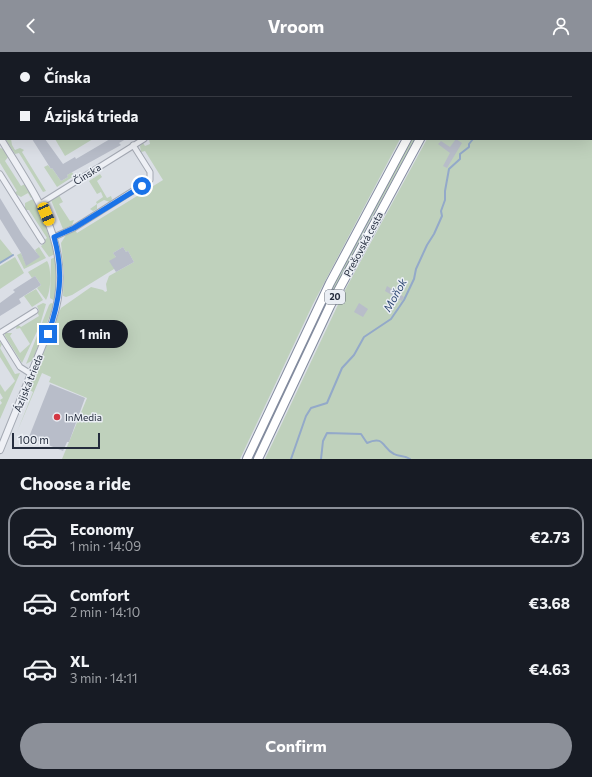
<!DOCTYPE html>
<meta charset="utf-8">
<style>
:root{--surface:#171b24;--page:#20242c;--text:#f1f3f6;--muted:#9ea1a6;--line:#363941;--accent:#8c9099}
body{margin:0;font-family:Commissioner,sans-serif;background:var(--page);color:var(--text);height:100vh;display:flex;flex-direction:column;font-size:15px;white-space:nowrap}
*{box-sizing:border-box;margin:0}
p{font-size:13px;color:var(--muted)}
.icon{flex:none;width:22px;height:22px;fill:none;stroke:currentColor;stroke-width:2;stroke-linecap:round;stroke-linejoin:round}
.map{position:relative;height:407px;overflow:hidden}
.side{display:flex;flex-direction:column;background:var(--surface);flex:1}
.side>*{flex:none}
.banner{position:absolute;left:0px;top:0px;width:592px;height:88px;box-shadow:0 4px 16px #0002;display:grid;align-content:center;height:88px;padding:0 20px;background:var(--surface)}
.scale{position:absolute;left:12px;bottom:10px;width:88px;box-sizing:border-box;padding-left:4px;border:2px solid #242c3d;border-top:0;font-size:11px;line-height:14px;white-space:nowrap;color:#242c3d;-webkit-text-stroke:3px #eaeef4;paint-order:stroke}
.end{position:absolute;width:18px;height:18px;margin:-9px;border:5px solid #1a73e8;background:#fff;box-shadow:0 0 0 2px #fff}
.from{border-radius:50%}
.bubble{position:absolute;height:28px;border-radius:14px;background:var(--surface);box-shadow:0 4px 16px #0002;font-size:13px;font-weight:700;line-height:28px;text-align:center}
.car{position:absolute;width:12px;height:24px;margin:-12px -6px;border-radius:5px;box-shadow:0 0 3px 1px #0007;background:linear-gradient(#f5c518 24%,#345 0 40%,#f5c518 0 76%,#345 0 86%,#f5c518 0)}
.banner b{display:flex;align-items:center;gap:14px;height:38px;font-size:15px}
.banner b+b{border-top:1px solid var(--line)}
.banner i{width:10px;height:10px;background:var(--text)}
ul{padding:0;list-style:none}
li{display:flex;align-items:center;gap:12px;height:60px;margin:0 8px 6px;padding:0 12px;border:2px solid transparent;border-radius:16px}
li div{flex:1}
li b{display:block;font-size:15px}
li em{font-style:normal;font-weight:700}
li.current{border-color:var(--accent)}
li>.icon{width:36px;height:36px;stroke-width:1.5}
h2{padding:0 20px;font-size:18px;line-height:48px}
.action{display:flex;gap:8px;margin-top:auto;padding:8px 20px}
.action a{flex:1;height:46px;border-radius:24px;background:var(--accent);color:#fff;font-size:16px;font-weight:700;line-height:46px;text-align:center}
header{display:flex;justify-content:space-between;align-items:center;height:52px;padding:0 20px;background:var(--accent);color:#fff;font-size:18px;font-weight:700}
.map>svg:first-child{display:block}
.green{fill:#bfd1bc}
.lines{fill:none;stroke-linecap:round;stroke-linejoin:round}
.stream{stroke:#93a9c9;stroke-width:2}
.building{fill:#b8bdc9}
.minor-casing{stroke:#a4a9b3;stroke-width:7}
.tertiary-casing{stroke:#a4a9b3;stroke-width:8}
.trunk-casing{stroke:#828b9e;stroke-width:10}
.minor{stroke:#eef0f5;stroke-width:5}
.tertiary{stroke:#eef0f5;stroke-width:6}
.trunk{stroke:#fff;stroke-width:8}
.route{stroke:#1a73e8;stroke-width:5}
.poi-dot{fill:#d43743;stroke:#eaeef4;stroke-width:1.5}
.labels{text-anchor:middle;stroke-width:3;stroke-linejoin:round;paint-order:stroke}
.shield{fill:#eaeef4;stroke:#5f6674;stroke-width:1}
.shield-label{font-size:9px;font-weight:bold;fill:#242c3d}
.street-label{font-size:10px;fill:#242c3d;stroke:#eaeef4}
.poi-label{font-size:10px;fill:#242c3d;stroke:#eaeef4;text-anchor:start}
.water-label{font-size:11px;font-style:italic;fill:#2d4772;stroke:#eaeef4}
</style>
<header><svg class="icon" aria-label="back" viewBox="0 0 24 24"><path d="M15 5l-7 7 7 7"/></svg>Vroom<svg class="icon" aria-label="person" viewBox="0 0 24 24"><circle cx="12" cy="8" r="4"/><path d="M4 21q1-7 8-7t8 7"/></svg></header>
<div class="map">
<svg width="592" height="407" viewBox="0 0 592 407">
<rect width="100%" height="100%" fill="#dbdfe6"/>
<path class="green" d="M107 0H450V1Z
M477 0H592V407H265L344 240 427 87H591V1Z
M11 87 12 93 15 98 20 96 24 98 22 100 46 139 43 140 19 101 15 102 6 88Z
M55 87H93L65 104Z
M149 87H400L313 252 240 407H62L87 346 49 330 51 325 42 321 17 380 33 340 28 337 61 256 91 235 103 238 105 240 107 239 106 232 109 224 134 210 128 199 126 200 123 195 113 201 116 205 114 217 72 243 66 245 63 244 64 221 61 191 66 183 75 178 77 181 163 128 145 99 141 100 140 94 143 91 145 94 150 92Z
M412 87H415L367 174 323 260 254 407H251L339 221Z
M0 96 3 97 8 105 5 109 21 134 25 132 32 145 31 146 28 141 21 145 14 141 17 139 0 111Z
M48 113 51 117 52 116 61 129 68 125 67 123 72 120 74 124 57 135 44 115Z
M100 122 102 125 97 129 107 146 111 144 112 147 110 150 104 148 97 152V157L93 159 90 157 97 152 96 150 103 145 101 140 97 142 89 129Z
M59 143 63 150 59 152 70 169 74 168 72 173 63 177 51 148Z
M33 147 41 161 55 202 49 205 41 194 45 191 43 189 47 186 29 158H25V151Z
M0 187 13 203 0 211Z
M39 195 46 206 24 217 17 203 21 201 26 213 39 205 35 198Z
M15 205 24 221 0 237V214Z
M55 205 57 228 55 249 50 246 51 207Z
M47 209C52 216 51 240 46 248L37 236 41 233 35 224 32 226 28 220Z
M36 237 43 248 32 255 24 244Z
M43 251 46 252 40 273 22 311 5 284V281H12L10 284 20 301 30 292 20 276 16 277 17 272 21 275 39 264 37 260 39 259 37 254Z
M51 251 54 252 33 308 26 312 49 253Z
M0 290 2 292 0 296 15 322 20 321 0 367V353L2 351 0 348 3 346 0 341V332L5 340 15 329 0 305Z"/>
<g class="lines">
<path class="stream" d="M92 0V1
M531 1 532 0
M0 211 13 203
M291 407 306 364 311 356 327 351 342 316 354 303 364 285 391 267 404 248 414 227 416 217 427 193 434 182 442 164 441 159 445 148V139L449 117 460 107V102L469 95V92L473 87
M321 407 323 389 327 381 361 382 367 391C385 383 382 396 394 402 399 405 404 403 410 407"/>
</g>
<path class="building" d="M32 87H45L63 112 75 105 76 107 110 87H126L119 91 121 93 67 123 68 125 61 129 52 116 51 117Z
M456 87 462 91 447 116 443 114 450 101 438 92 441 89 450 95Z
M0 146 23 184 40 205 26 214 21 201 0 167Z
M123 195 126 200 128 199 134 210 116 220 109 209 116 205 113 201Z
M35 224 41 233 19 247 21 251 0 264V251L15 240 13 238Z
M387 234 404 245 402 249 385 239Z
M359 251 368 257 363 265 354 260Z
M50 332 85 346 69 390H67L63 399 29 385Z"/>
<g class="lines">
<g class="minor-casing">
<path id="minor" d="M99 0 100 1
M0 122 42 189
M40 152 144 87
M54 185 74 176 150 128V120L133 93
M0 281 35 259
M0 283 20 315 31 322"/>
</g>
<g class="tertiary-casing">
<path id="tertiary" d="M0 398 52 270C77 197 37 147 1 87"/>
</g>
<g class="trunk-casing">
<path id="trunk" d="M457 1V0
M470 1V0
M247 407 330 231 407 87
M258 407 330 254 420 87"/>
</g>
<use href="#minor" class="minor"/>
<use href="#tertiary" class="tertiary"/>
<use href="#trunk" class="trunk"/>
</g>
<g class="lines">
<path class="route" d="M48 282C60 249 64 220 54 185L74 176 142 134"/>
</g>
<circle class="poi-dot" cx="57" cy="365" r="4"/>
<g class="labels">
<rect class="shield" x="325" y="238" width="20" height="14" rx="3"/>
<g class="shield-label">
<text x="335" y="248">20</text>
</g>
<g class="street-label">
<text transform="translate(87 122) rotate(-32)" y="4">Čínska</text>
<text transform="translate(363 192) rotate(-62)" y="4">Prešovská cesta</text>
<text transform="translate(28 331) rotate(-68)" y="4">Ázijská trieda</text>
</g>
<g class="poi-label">
<text x="65" y="369">InMedia</text>
</g>
<g class="water-label">
<text transform="translate(395 243) rotate(-61)" y="4">Moňok</text>
</g>
</g>
</svg>
<div class="scale">100 m</div>
<i class="end from" style="left:142px;top:134px"></i>
<i class="end" style="left:48px;top:282px"></i>
<div class="bubble" style="left:62px;top:268px;width:66px">1 min</div>
<i class="car" style="left:46px;top:162px;rotate:157deg"></i>
<div class="banner">
<b><i class="from"></i>Čínska</b>
<b><i></i>Ázijská trieda</b>
</div>
</div>
<section class="side">
<h2>Choose a ride</h2>
<ul>
<li class="current"><svg class="icon" aria-label="car" viewBox="0 0 24 24"><path d="M5 17H2v-5l4-1 3-4h7l3 4 3 1v5h-3M9 17h6M6 11h13"/><circle cx="7" cy="17" r="2"/><circle cx="17" cy="17" r="2"/></svg><div><b>Economy</b><p>1 min · 14:09</p></div><em>€2.73</em></li>
<li><svg class="icon" aria-label="car" viewBox="0 0 24 24"><path d="M5 17H2v-5l4-1 3-4h7l3 4 3 1v5h-3M9 17h6M6 11h13"/><circle cx="7" cy="17" r="2"/><circle cx="17" cy="17" r="2"/></svg><div><b>Comfort</b><p>2 min · 14:10</p></div><em>€3.68</em></li>
<li><svg class="icon" aria-label="car" viewBox="0 0 24 24"><path d="M5 17H2v-5l4-1 3-4h7l3 4 3 1v5h-3M9 17h6M6 11h13"/><circle cx="7" cy="17" r="2"/><circle cx="17" cy="17" r="2"/></svg><div><b>XL</b><p>3 min · 14:11</p></div><em>€4.63</em></li>
</ul>
<div class="action"><a>Confirm</a></div>
</section>
